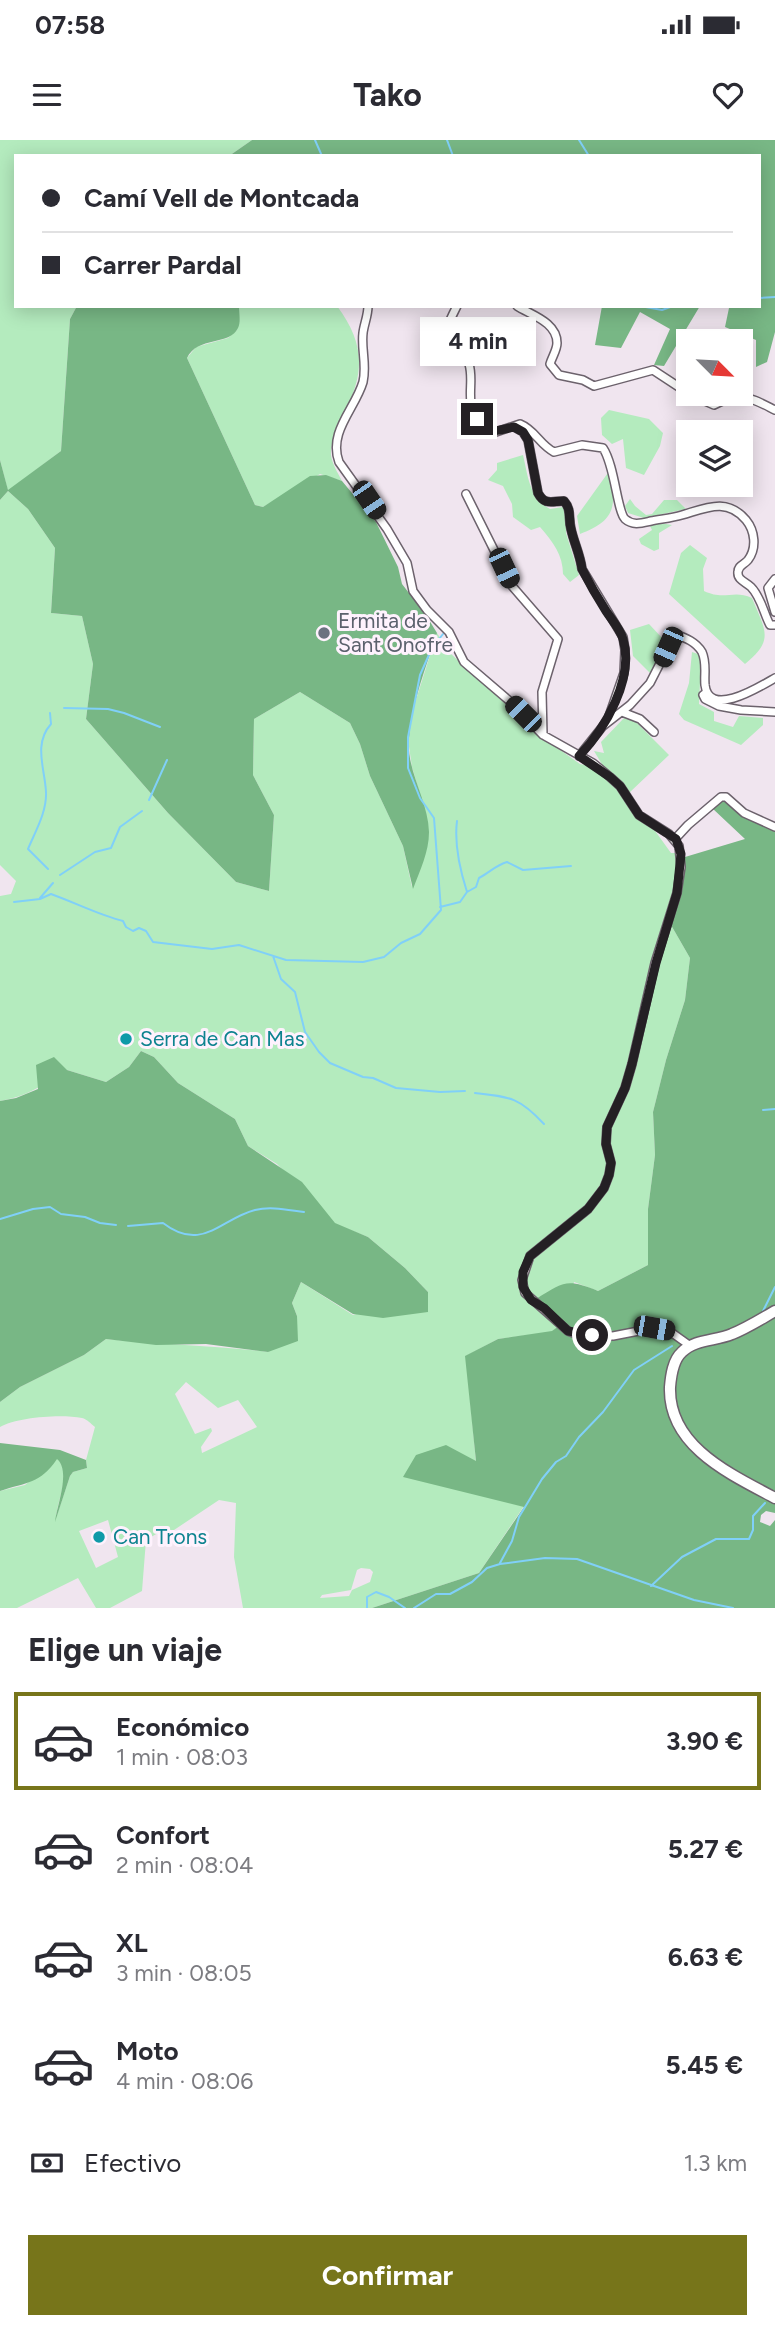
<!DOCTYPE html>
<html lang="es">
<meta charset="utf-8">
<style>
:root{--surface:#fff;--page:#f2f2f3;--text:#2b2b33;--muted:#7c7c81;--line:#e1e1e2;--accent:#77751a}
body{margin:0;font-family:Figtree,sans-serif;background:var(--page);color:var(--text);height:100vh;display:flex;flex-direction:column;font-size:26px;white-space:nowrap}
*{box-sizing:border-box;margin:0}
p{font-size:23px;color:var(--muted)}
.icon{flex:none;width:38px;height:38px;fill:none;stroke:currentColor;stroke-width:2;stroke-linecap:round;stroke-linejoin:round}
.map{position:relative;height:1468px;overflow:hidden}
.panel{display:flex;flex-direction:column;background:var(--surface);flex:1}
.panel>*{flex:none}
.top-card{position:absolute;left:14px;top:14px;width:747px;height:154px;border-radius:0px;box-shadow:0 4px 18px #0003;display:grid;align-content:center;height:154px;padding:0 28px;background:var(--surface)}
.needle{width:46px;rotate:114deg}
.buttons{position:absolute;left:676px;top:189px;display:grid;gap:14px}
.buttons a{display:grid;place-items:center;width:77px;height:77px;border-radius:0px;background:var(--surface);box-shadow:0 4px 18px #0003;font-size:35px}
.end{position:absolute;width:32px;height:32px;margin:-16px;border:9px solid #242024;background:#fff;box-shadow:0 0 0 4px #fff}
.from{border-radius:50%}
.bubble{position:absolute;height:49px;border-radius:0px;background:var(--surface);box-shadow:0 4px 18px #0003;font-size:23px;font-weight:700;line-height:49px;text-align:center}
.car{position:absolute;width:21px;height:42px;margin:-21px -10px;border-radius:9px;box-shadow:0 0 5px 2px #0007;background:linear-gradient(#222 24%,#8ab4d8 0 40%,#222 0 76%,#8ab4d8 0 86%,#222 0)}
.top-card b{display:flex;align-items:center;gap:24px;height:66px;font-size:26px}
.top-card b+b{border-top:2px solid var(--line)}
.top-card i{width:18px;height:18px;background:var(--text)}
ul{padding:0;list-style:none}
li{display:flex;align-items:center;gap:21px;height:98px;margin:0 14px 10px;padding:0 14px;border:4px solid transparent;border-radius:0px}
li div{flex:1}
li b{display:block;font-size:26px}
li em{font-style:normal;font-weight:700}
li.selected{border-color:var(--accent)}
li>.icon{width:63px;height:63px;stroke-width:1.5}
h2{padding:0 28px;font-size:32px;line-height:84px}
.pay{display:flex;align-items:center;gap:18px;height:77px;padding:0 28px;font-size:26px}
.pay p{margin-inline-start:auto}
.primary-button{display:flex;gap:14px;margin-top:auto;padding:14px 28px}
.primary-button a{flex:1;height:80px;border-radius:0px;background:var(--accent);color:#fff;font-size:28px;font-weight:700;line-height:80px;text-align:center}
.status{display:flex;justify-content:space-between;align-items:center;height:49px;padding:0 35px;background:var(--surface);direction:ltr}
.status svg{height:19px;fill:currentColor}
header{display:flex;justify-content:space-between;align-items:center;height:91px;padding:0 28px;background:var(--surface);font-size:32px;font-weight:700}
.map>svg:first-child{display:block}
.green{fill:#b4ebbe;fill-rule:evenodd}
.forest{fill:#78b785}
.lines{fill:none;stroke-linecap:round;stroke-linejoin:round}
.stream{stroke:#80d0f8;stroke-width:2}
.street-casing{stroke:#6c626c;stroke-width:10}
.secondary-casing{stroke:#6c626c;stroke-width:13}
.street{stroke:#fff;stroke-width:7}
.secondary{stroke:#fff;stroke-width:10}
.route{stroke:#242024;stroke-width:9}
.worship-dot{fill:#6b7280;stroke:#fef2fd;stroke-width:2.5}
.culture-dot{fill:#0f9aa8;stroke:#fef2fd;stroke-width:2.5}
.labels{text-anchor:middle;stroke-width:6;stroke-linejoin:round;paint-order:stroke}
.worship-label{font-size:21px;fill:#5b616d;stroke:#fef2fd;text-anchor:start}
.culture-label{font-size:21px;fill:#0d838f;stroke:#fef2fd;text-anchor:start}
</style>
<div class="status"><b>07:58</b><svg viewBox="0 0 49 12"><path d="M0 12V9h3v3zM5 12V6h3v6zM10 12V3h3v9zM15 12V0h3v12zM26 1h20v11H26zM47 4h2v5h-2z"/></svg></div>
<header><svg class="icon" aria-label="menu" viewBox="0 0 24 24"><path d="M4 6h16M4 12h16M4 18h16"/></svg>Tako<svg class="icon" aria-label="heart" viewBox="0 0 24 24"><path d="M12 20l-8-8c-3-5 5-10 8-4 3-6 11-1 8 4z"/></svg></header>
<div class="map">
<svg width="775" height="1468" viewBox="0 0 775 1468">
<rect width="100%" height="100%" fill="#f0e5ef"/>
<path class="green" d="M0 0H252L229 16H16V166H77L70 179 61 311 8 351 28 369 55 408 51 473 82 476 93 524 86 579 168 673 236 742 269 751 274 675 253 635 254 579 300 552 350 583 360 604 370 636 403 706 412 747 420 654 412 627 408 600 414 566 437 493 450 513 539 595 580 624 593 627 615 645 629 668 638 678 653 688 671 713H677L685 717 671 785 690 818 685 860 666 920 653 972 655 1015 648 1069V1125L598 1151 574 1142 563 1182 552 1192 498 1199 466 1216 476 1322 524 1366 479 1433 372 1468H243L234 1417 236 1363 219 1360 174 1390H163L146 1400 142 1451 110 1468H96L78 1438 17 1468H0V1351L25 1345 57 1318C72 1333 57 1360 56 1378L70 1336 73 1332 87 1328 86 1320 95 1287C91 1284 87 1279 82 1278 61 1274 18 1277 0 1287V1262L20 1247 84 1215 106 1199C160 1205 214 1205 268 1212L297 1176 292 1163 301 1142 353 1175 428 1152 405 1128 368 1097 335 1084 277 1024 248 1006 235 979 178 943 154 917 141 911 129 927 106 942 67 930C45 944 26 957 0 961V756L11 754 16 741 0 725V360L8 351 0 320ZM186 1242 218 1268 238 1260 257 1287 202 1313 201 1307 212 1291 211 1288 195 1294 175 1254ZM108 1380 118 1417 96 1428 79 1391ZM361 1428 370 1429 373 1432 370 1442 352 1450 349 1456 320 1458 322 1455 351 1450 357 1430Z
M239 166H337C363 201 366 230 346 269 340 282 330 300 331 315 332 324 338 333 342 341L320 334 263 367 255 365 187 218 196 207 228 198 237 190Z
M609 270 649 279 663 293 660 306 644 335 626 328 623 299 612 304 602 295 601 278Z
M523 315C528 336 529 357 550 369L563 367 566 371V393L579 435 570 442 563 434C563 415 553 402 540 387L531 390 513 377 512 364 503 346 488 340 497 330V323Z
M610 330C616 366 617 380 580 394L577 376Z
M630 359 635 366 646 375 652 374 664 360H677L686 369 644 378 628 373 625 366Z
M660 383 672 385 659 393V409L654 411 641 404 639 399 652 390 650 386Z
M690 405 707 418 703 429 704 451C725 461 733 449 752 458 765 490 775 500 745 524L669 454 681 413Z
M649 484 664 500 651 534 633 516 630 490Z
M692 512 698 514 701 521 699 564 714 572V581L733 587 739 576 763 578V585L741 605 684 580 679 574 689 543Z
M624 578 636 582 669 615 629 653 603 626 594 611 604 613 601 602Z"/>
<path class="forest" d="M252 0H775V192L767 222 756 227V200L725 187 729 168 724 166H760V16H229Z
M77 166H239C239 173 241 182 238 188 230 206 197 196 187 218L255 365 263 367 310 336 326 335 342 341 376 382 398 427 402 444 426 475 437 493C426 527 412 562 409 598 406 631 428 659 429 692 429 712 420 730 413 749L403 706 370 636 360 604 350 583 300 552 254 579 253 635 274 675 269 751 236 742 168 673 86 579 93 524 82 476 51 473 55 408 28 369 8 351 0 360V320L8 350 61 311 70 179Z
M602 166H700L664 226 654 225 670 189 640 172 621 208 595 205Z
M726 661 775 690V1373L766 1371 761 1375 760 1382 770 1386 775 1380V1468H372L479 1433 524 1367 403 1337 416 1315 446 1305 476 1321 465 1216 498 1199 552 1191 563 1183 536 1159C564 1142 566 1138 598 1151L648 1125V1069L655 1015 653 972 666 920 685 860 690 818 671 785 685 717 745 699 712 668 720 662Z
M141 911 154 917 178 943 235 979 248 1006 302 1042 335 1083 368 1097 405 1128 428 1152V1172L383 1178 353 1174 301 1142 292 1163 297 1176 298 1201 268 1212 206 1204 156 1205 106 1199 84 1215 20 1247 0 1262V961L16 958 38 949 36 925 54 917 67 930 106 942 129 927Z
M0 1303 60 1310 86 1320 87 1328 73 1332 70 1336 55 1382C57 1364 71 1331 57 1319 40 1344 27 1342 0 1351Z"/>
<g class="lines">
<path class="stream" d="M315 0 322 16
M447 0 453 16
M579 0 589 16
M760 158 775 157
M640 166 662 170 673 166
M64 568 108 569 124 573 160 587
M149 660 167 620
M457 681C454 704 460 730 467 752
M48 729 28 709C35 692 47 672 46 652 45 629 33 604 51 584L50 573
M60 735 95 712 111 708 120 687 142 671
M40 758 53 743
M14 762 40 759 51 754C76 763 99 775 123 781L126 787 133 791 139 788 146 791 153 802 212 809 239 805 286 820 363 822 384 817 401 803 420 794 441 770 434 678 420 658 408 628V597L420 535 432 508 443 494
M440 767 460 762 467 752 476 747 479 738C489 733 496 725 507 722L523 730 571 726
M273 816 281 839 295 852 305 892 319 912 330 923 363 937 373 938 396 948 440 952 465 951
M475 953C510 957 519 957 544 984
M763 970 775 969
M0 1079 33 1069 50 1067 61 1074 85 1077 100 1083 116 1085
M128 1086 163 1083C202 1113 220 1079 255 1070 271 1066 288 1070 304 1072
M763 1171 775 1147
M500 1423 512 1401 519 1377 542 1339 556 1322 566 1316 579 1297 603 1272 634 1230 672 1206
M651 1446 682 1417 716 1399H749L753 1390V1376L765 1363
M367 1468V1457L376 1452 389 1457 405 1468
M414 1468 436 1454H450L472 1442 487 1428 500 1424 545 1418 577 1419 694 1460 733 1468"/>
<g class="street-casing">
<path id="street" d="M368 166C368 176 364 184 363 193 361 209 367 225 363 242 355 269 328 292 339 322L387 389 407 423 413 451 427 470 449 492 464 522 513 564 543 595 593 623 610 637 620 646 639 675 669 694 679 706 681 727 677 753 655 823 632 924 625 948 607 987 606 1004 611 1023 609 1035 604 1048 588 1069 530 1116 522 1140 525 1153 568 1191 576 1194 613 1196 654 1188 668 1190 689 1205
M457 166C452 176 443 192 446 203 450 214 465 212 469 224 473 237 469 250 471 263 472 272 477 280 481 288L496 292 520 284C535 290 540 305 554 312L582 305 603 308C615 326 617 371 625 379 633 386 642 383 651 381 661 379 672 378 682 375 706 368 727 357 746 380 755 391 757 408 748 420 744 425 738 425 738 432 737 440 746 442 751 447 761 457 764 474 770 485H775
M517 166C531 175 557 182 557 203 557 210 552 217 550 224L559 235 583 240 594 246 653 230 688 253
M689 254 714 265C741 251 749 257 775 270
M514 287 523 292 528 300 538 353C545 366 552 361 564 361 572 370 568 378 571 389 574 403 580 414 582 429L623 497 625 510 624 533 607 582
M466 354 512 446 558 499 542 552 543 595
M775 439 768 448 775 472
M707 552 703 555 705 559 719 566 741 570 775 572
M622 572 640 579 654 592
M579 616 603 586 630 565 650 543 675 494C686 498 696 502 702 512 707 523 704 534 705 545 709 579 761 546 775 538
M675 699 688 685 721 657H726L744 673 775 687"/>
</g>
<g class="secondary-casing">
<path id="secondary" d="M775 1171C761 1179 747 1188 732 1194 716 1201 695 1199 682 1212 673 1220 671 1235 670 1247 668 1306 730 1334 775 1358"/>
</g>
<use href="#street" class="street"/>
<use href="#secondary" class="secondary"/>
</g>
<g class="lines">
<path class="route" d="M477 279C486 297 497 290 514 287L523 292 528 300 538 353C545 366 552 361 564 361 572 370 568 378 571 389 574 403 580 414 582 429 589 443 597 457 606 471 612 480 620 489 623 499 635 538 605 589 579 616L610 637 620 646 639 675 676 699 681 714 677 753 656 823 632 924 625 948 607 987 606 1004 611 1023 609 1035 604 1048 588 1069 530 1116 523 1132V1147L531 1160 544 1168 568 1191 592 1195"/>
</g>
<circle class="worship-dot" cx="324" cy="493" r="7"/>
<g class="culture-dot">
<circle cx="126" cy="899" r="7"/>
<circle cx="99" cy="1397" r="7"/>
</g>
<g class="labels">
<g class="worship-label">
<text x="338" y="488">Ermita de<tspan x="338" dy="24">Sant Onofre</tspan></text>
</g>
<g class="culture-label">
<text x="140" y="906">Serra de Can Mas</text>
<text x="113" y="1404">Can Trons</text>
</g>
</g>
</svg>
<div class="buttons">
<a><svg class="needle" viewBox="-14 -14 28 28"><path d="M0-13l5 13h-10z" fill="#e53935"/><path d="M0 13l5-13h-10z" fill="#7c7c81"/></svg></a>
<a><svg class="icon" aria-label="layers" viewBox="0 0 24 24"><path d="M12 4l9 5-9 5-9-5zM3 14l9 5 9-5"/></svg></a>
</div>
<i class="end from" style="left:592px;top:1195px"></i>
<i class="end" style="left:477px;top:279px"></i>
<div class="bubble" style="left:420px;top:177px;width:116px">4 min</div>
<i class="car" style="left:369px;top:360px;rotate:146deg"></i>
<i class="car" style="left:504px;top:428px;rotate:155deg"></i>
<i class="car" style="left:668px;top:507px;rotate:204deg"></i>
<i class="car" style="left:523px;top:574px;rotate:315deg"></i>
<i class="car" style="left:654px;top:1188px;rotate:100deg"></i>
<div class="top-card">
<b><i class="from"></i>Camí Vell de Montcada</b>
<b><i></i>Carrer Pardal</b>
</div>
</div>
<section class="panel">
<h2>Elige un viaje</h2>
<ul>
<li class="selected"><svg class="icon" aria-label="car" viewBox="0 0 24 24"><path d="M5 17H2v-5l4-1 3-4h7l3 4 3 1v5h-3M9 17h6M6 11h13"/><circle cx="7" cy="17" r="2"/><circle cx="17" cy="17" r="2"/></svg><div><b>Económico</b><p>1 min · 08:03</p></div><em>3.90 €</em></li>
<li><svg class="icon" aria-label="car" viewBox="0 0 24 24"><path d="M5 17H2v-5l4-1 3-4h7l3 4 3 1v5h-3M9 17h6M6 11h13"/><circle cx="7" cy="17" r="2"/><circle cx="17" cy="17" r="2"/></svg><div><b>Confort</b><p>2 min · 08:04</p></div><em>5.27 €</em></li>
<li><svg class="icon" aria-label="car" viewBox="0 0 24 24"><path d="M5 17H2v-5l4-1 3-4h7l3 4 3 1v5h-3M9 17h6M6 11h13"/><circle cx="7" cy="17" r="2"/><circle cx="17" cy="17" r="2"/></svg><div><b>XL</b><p>3 min · 08:05</p></div><em>6.63 €</em></li>
<li><svg class="icon" aria-label="car" viewBox="0 0 24 24"><path d="M5 17H2v-5l4-1 3-4h7l3 4 3 1v5h-3M9 17h6M6 11h13"/><circle cx="7" cy="17" r="2"/><circle cx="17" cy="17" r="2"/></svg><div><b>Moto</b><p>4 min · 08:06</p></div><em>5.45 €</em></li>
</ul>
<div class="pay"><svg class="icon" aria-label="cash" viewBox="0 0 24 24"><path d="M3 7h18v10H3z"/><circle cx="12" cy="12" r="2"/></svg>Efectivo<p>1.3 km</p></div>
<div class="primary-button"><a>Confirmar</a></div>
</section>
